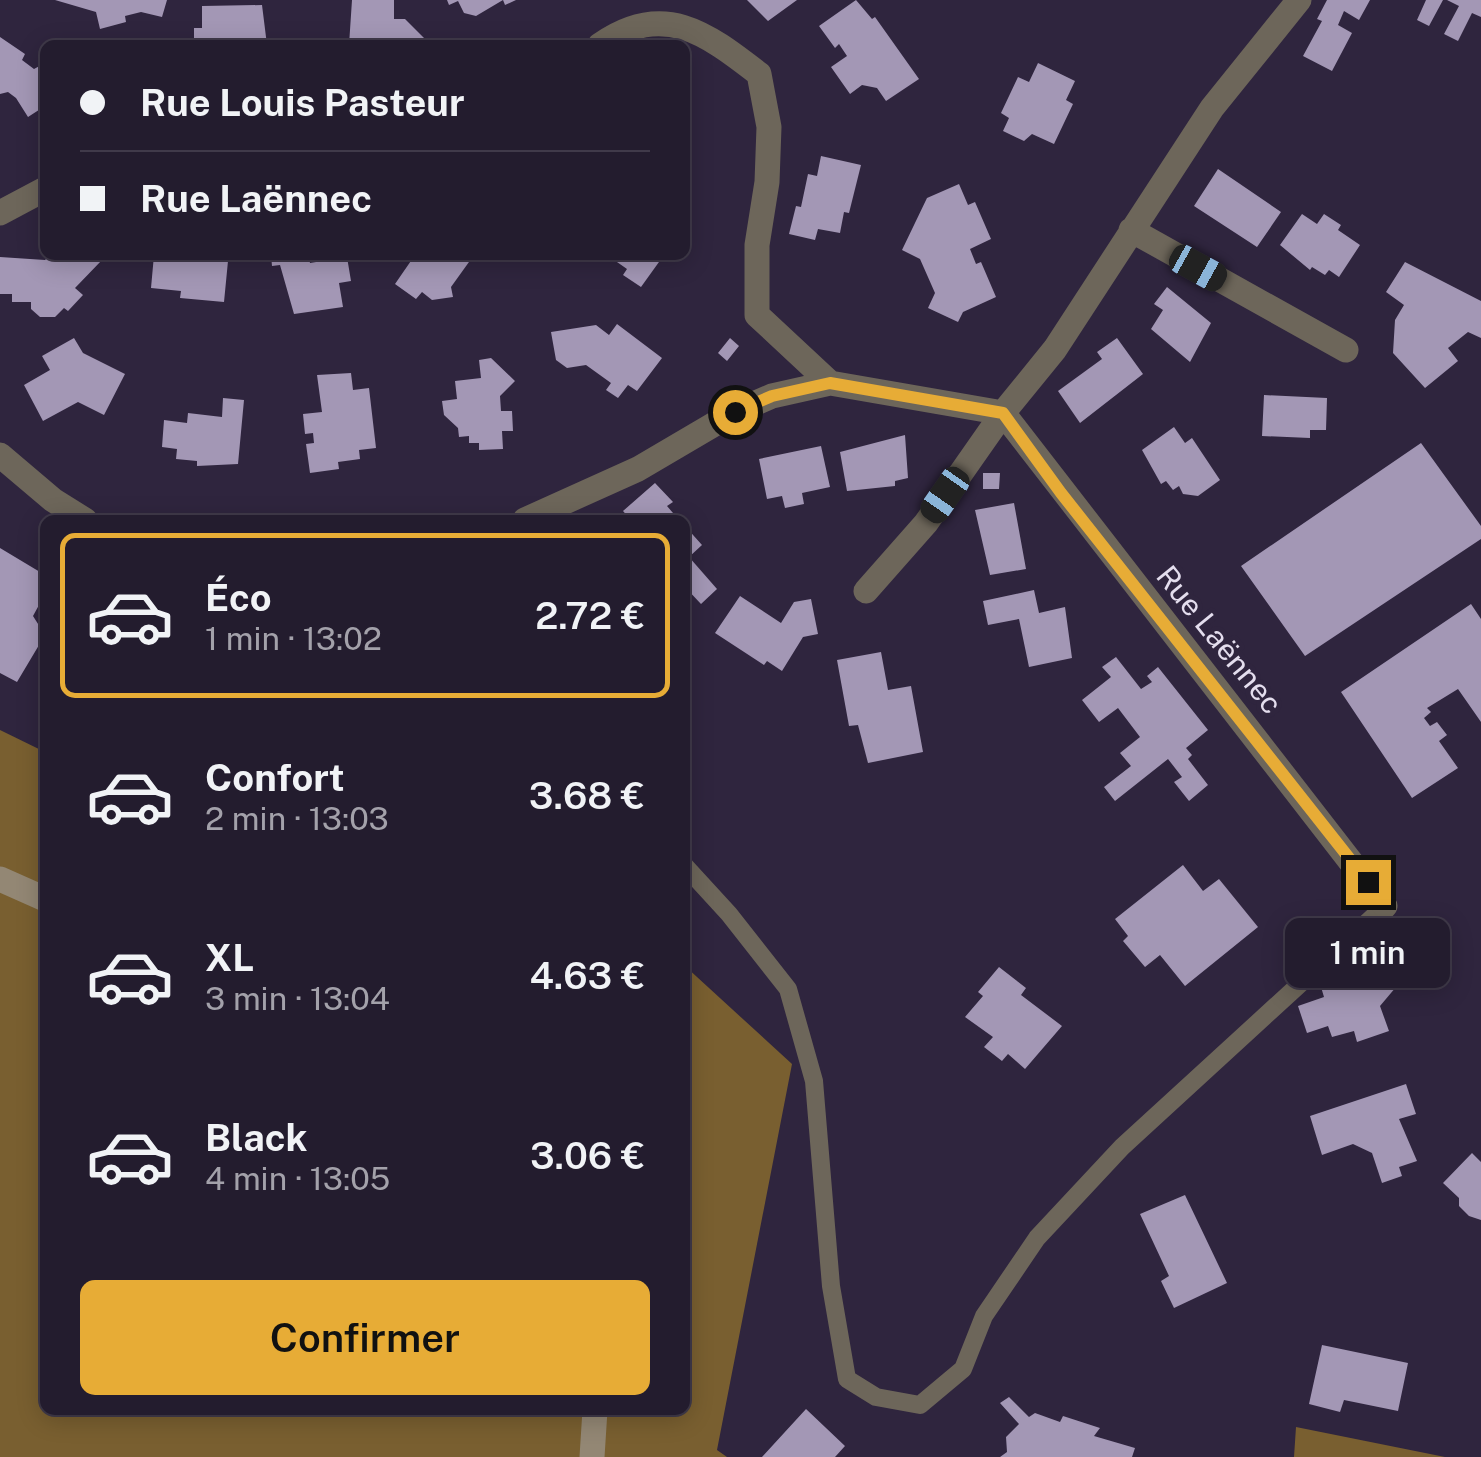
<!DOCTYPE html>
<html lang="fr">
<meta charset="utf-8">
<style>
:root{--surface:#231c2e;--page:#2f293a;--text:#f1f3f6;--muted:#a3a1aa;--line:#403a4a;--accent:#e7ac36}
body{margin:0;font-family:"Public Sans",sans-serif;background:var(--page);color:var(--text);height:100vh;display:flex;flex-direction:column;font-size:38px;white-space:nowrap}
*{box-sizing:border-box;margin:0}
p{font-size:32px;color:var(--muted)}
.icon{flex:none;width:55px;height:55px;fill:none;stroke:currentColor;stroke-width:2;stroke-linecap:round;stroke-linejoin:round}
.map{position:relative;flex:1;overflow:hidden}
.drawer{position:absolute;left:40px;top:515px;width:650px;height:900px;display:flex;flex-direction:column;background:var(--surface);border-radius:15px;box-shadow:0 5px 25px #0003,0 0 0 2px var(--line)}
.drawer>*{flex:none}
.guide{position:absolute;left:40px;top:40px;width:650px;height:220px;border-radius:15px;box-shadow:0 5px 25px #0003,0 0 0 2px var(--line);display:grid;align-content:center;height:220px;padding:0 40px;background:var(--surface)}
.end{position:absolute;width:45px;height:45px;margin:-22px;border:12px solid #e7ac36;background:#111;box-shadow:0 0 0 5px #111}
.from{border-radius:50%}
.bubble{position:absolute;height:70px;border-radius:15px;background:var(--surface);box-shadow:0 5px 25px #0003,0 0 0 2px var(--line);font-size:32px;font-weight:600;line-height:70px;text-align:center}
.car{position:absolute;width:30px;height:60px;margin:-30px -15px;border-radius:12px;box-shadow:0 0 8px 2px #0007;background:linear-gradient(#222 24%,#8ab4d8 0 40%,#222 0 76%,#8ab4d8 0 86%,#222 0)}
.guide b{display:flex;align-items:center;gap:35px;height:95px;font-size:38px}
.guide b+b{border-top:2px solid var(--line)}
.guide i{width:25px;height:25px;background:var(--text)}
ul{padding:18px 0 0;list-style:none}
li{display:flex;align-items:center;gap:30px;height:165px;margin:0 20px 15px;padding:0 20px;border:5px solid transparent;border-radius:15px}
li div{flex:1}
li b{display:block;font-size:38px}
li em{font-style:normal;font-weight:600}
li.active{border-color:var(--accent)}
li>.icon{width:90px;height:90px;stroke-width:1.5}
.primary-button{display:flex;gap:20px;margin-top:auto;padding:20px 40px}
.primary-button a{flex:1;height:115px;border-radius:15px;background:var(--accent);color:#111;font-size:40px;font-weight:600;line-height:115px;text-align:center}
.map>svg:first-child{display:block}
.forest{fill:#795f30}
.building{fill:#a397b5}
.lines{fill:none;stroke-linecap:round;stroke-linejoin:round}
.lane{stroke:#6d665a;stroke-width:18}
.street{stroke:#6d665a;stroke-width:25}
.secondary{stroke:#938774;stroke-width:25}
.route{stroke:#e7ac36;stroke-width:12}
.labels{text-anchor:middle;stroke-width:10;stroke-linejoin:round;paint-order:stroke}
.street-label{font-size:30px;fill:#e4deee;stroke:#2f253e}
</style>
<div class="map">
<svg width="1481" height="1457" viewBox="0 0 1481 1457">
<rect width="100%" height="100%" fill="#2f253e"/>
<path class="forest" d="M0 730 45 752V1410H685V966L792 1064 717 1450 727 1457H0Z
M1296 1427 1445 1457H1294Z"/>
<path class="building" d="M55 0H167L162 17 141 12 125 16 126 22 100 29 96 12Z
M352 0H394V19H405L431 45H349Z
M447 0H516L505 5 503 0 476 16 464 13 458 1 449 5Z
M747 0H797L768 21Z
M856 0 872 19 875 17 919 79 886 101 877 88 862 85 850 94 831 67 847 56 839 44 835 48 819 26Z
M1327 0H1370L1359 20 1344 11 1338 25 1352 33 1332 71 1303 56 1322 21 1317 19Z
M1426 0H1443L1429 26 1417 20Z
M1447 0H1481V17L1472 13 1458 41 1444 34 1459 6Z
M262 5 267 45H194V28H202V6Z
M0 37 25 54 22 60 34 69 45 63V106L28 117 16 98 8 92 0 94Z
M1038 63 1075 81 1066 100 1073 104 1054 144 1032 134 1024 141 1003 131 1009 118 1001 113 1018 77 1029 82Z
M821 156 861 165 849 213 844 212 840 233 818 229 815 240 789 234 796 206 801 207 808 174 817 176Z
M1218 169 1281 212 1257 247 1194 206Z
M959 184 968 205 975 202 991 239 970 249 976 264 981 262 996 297 963 312 958 322 928 308 935 293 920 259 902 250 927 198Z
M1302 214 1317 224 1324 214 1341 225 1338 230 1360 245 1339 277 1329 270 1325 275 1312 267 1310 270 1280 245Z
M50 255H97L102 260 75 288 83 295 68 311 64 308 55 317H40L31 309V302H12V294H0V257L45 260Z
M154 255H206L205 259 228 261 224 302 180 298 181 291 151 288Z
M271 255H308L310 263 347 257 351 281 339 283 343 307 294 314 280 265 272 266Z
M415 255 419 259 421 255H474L451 287 453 297 432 300 422 292 416 299 395 284Z
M607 255H664L641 287 623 275 627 269Z
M1405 262 1481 301V338L1468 332 1448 348 1458 361 1425 388 1393 353 1395 320 1404 305 1386 292Z
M1167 287 1211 323 1190 362 1151 329 1163 310 1154 304Z
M617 324 662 358 637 391 628 385 618 398 606 390 611 383 586 365 567 368 556 360 551 332 596 325 609 335Z
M74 338 83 353 125 374 104 415 78 402 43 421 24 385 50 370 42 356Z
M730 338 739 346 727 361 718 353Z
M1117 338 1143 374 1080 423 1058 391 1102 359 1097 352Z
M491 358 515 381 500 396 501 411H512L513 431H502L503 449 479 450V443H469V436L459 437 458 428 444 415 442 401 457 399 455 381 481 378 479 360Z
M351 373 353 390 369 388 376 448 359 450 360 459 338 462 339 469 310 473 306 444 314 443 313 433 305 434 303 414 322 412 317 375Z
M1264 395 1327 398 1326 430H1310V438L1262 436Z
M223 398 244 400 238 464 197 466V461L176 459 177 449 162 447 164 420 187 423 188 413 222 417Z
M1174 427 1185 443 1192 438 1220 480 1198 496 1183 494 1179 486 1173 490 1166 481 1161 484 1142 450Z
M905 435 908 478 895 481V486L847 491 840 452Z
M1421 443 1481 526V539L1305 656 1241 566Z
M821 446 830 487 802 493 804 504 785 508 782 496 767 499 759 459Z
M983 473H1000L999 489H983Z
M655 483 673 502 667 506 679 520H631L623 511Z
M1014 503 1026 569 990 575 975 510Z
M685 526 702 545 689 557 717 589 701 604 685 587Z
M0 548 45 575V594L33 616 45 635 17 682 0 673Z
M1034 590 1039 613 1065 607 1072 658 1029 667 1019 619 988 625 983 601Z
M740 596 781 623 794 602 811 599 818 634 803 637 782 671 767 661 764 665 715 633Z
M1471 604 1481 619V722L1458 689 1427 708 1431 712 1424 718 1430 726 1437 722 1447 735 1439 741 1458 768 1412 798 1341 692Z
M881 652 888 690 911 686 923 752 868 763 858 725 849 726 837 660Z
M1116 657 1141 689 1152 682 1147 676 1158 667 1208 730 1186 748 1192 755 1188 759 1208 785 1189 801 1174 782 1182 777 1168 759 1115 801 1104 787 1131 766 1120 753 1140 737 1118 708 1099 722 1082 700 1111 677 1102 667Z
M1183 865 1203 891 1219 879 1258 927 1185 986 1160 955 1145 967 1123 941 1128 936 1115 919Z
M1384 946 1407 974 1380 1006 1389 1031 1357 1042 1354 1031 1332 1037 1328 1026 1307 1033 1298 1006 1324 997 1321 987 1361 974Z
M999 967 1026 988 1021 995 1062 1026 1025 1069 1008 1054 1002 1061 984 1047 993 1037 965 1017 983 996 978 992Z
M1406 1084 1416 1114 1399 1119 1417 1161 1399 1167 1402 1176 1382 1183 1372 1153 1353 1144 1322 1155 1310 1116Z
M1472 1153 1481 1162V1220L1469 1216 1459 1206V1198L1443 1183Z
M1185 1195 1227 1283 1174 1308 1161 1281 1169 1276 1140 1214Z
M1322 1345 1408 1363 1398 1411 1344 1400 1340 1412 1309 1404Z
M1009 1397 1029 1417 1035 1413 1060 1422 1063 1416 1100 1428 1094 1436 1135 1448 1132 1457H1000L1007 1452 1006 1437 1019 1424 1000 1403Z
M806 1409 845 1446 835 1457H762Z"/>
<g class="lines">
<path class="lane" d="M685 866 729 914 788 989 814 1081 831 1286 847 1379 876 1397 920 1405 963 1369 984 1316 1037 1238 1122 1147 1385 906"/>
<path class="street" d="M600 45C664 0 707 34 759 74L769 127 767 182 757 245V315L830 383
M0 213 45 189
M1131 230 1346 350
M0 455 53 500 85 520
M525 520 638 469 735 412 772 396 830 383 1003 413 1385 906
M866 591 926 523 1003 413 1055 349 1212 108 1299 0"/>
<path class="secondary" d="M0 879 45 899
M592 1457 595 1410"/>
</g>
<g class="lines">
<path class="route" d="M735 412 772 396 830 383 1003 413 1061 493 1368 882"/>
</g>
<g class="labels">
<g class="street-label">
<text transform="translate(1219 640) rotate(51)" y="10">Rue Laënnec</text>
</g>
</g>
</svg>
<i class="end from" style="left:735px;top:412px"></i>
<i class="end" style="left:1368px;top:882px"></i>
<div class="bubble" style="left:1285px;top:918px;width:165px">1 min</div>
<i class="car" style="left:1198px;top:268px;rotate:119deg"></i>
<i class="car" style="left:945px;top:495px;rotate:215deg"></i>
<div class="guide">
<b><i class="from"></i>Rue Louis Pasteur</b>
<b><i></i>Rue Laënnec</b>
</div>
<section class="drawer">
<ul>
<li class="active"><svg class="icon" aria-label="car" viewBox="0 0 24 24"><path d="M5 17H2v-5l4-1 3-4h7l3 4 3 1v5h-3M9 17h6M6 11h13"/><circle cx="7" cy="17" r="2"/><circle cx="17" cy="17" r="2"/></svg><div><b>Éco</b><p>1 min · 13:02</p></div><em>2.72 €</em></li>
<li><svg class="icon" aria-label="car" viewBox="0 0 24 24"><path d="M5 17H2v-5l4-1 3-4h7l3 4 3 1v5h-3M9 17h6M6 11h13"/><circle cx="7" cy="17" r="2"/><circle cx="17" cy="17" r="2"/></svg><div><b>Confort</b><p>2 min · 13:03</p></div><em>3.68 €</em></li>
<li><svg class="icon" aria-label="car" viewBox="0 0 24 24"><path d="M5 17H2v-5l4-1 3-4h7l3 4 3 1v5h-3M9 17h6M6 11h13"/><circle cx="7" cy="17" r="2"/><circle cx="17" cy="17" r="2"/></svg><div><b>XL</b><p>3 min · 13:04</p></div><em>4.63 €</em></li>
<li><svg class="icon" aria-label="car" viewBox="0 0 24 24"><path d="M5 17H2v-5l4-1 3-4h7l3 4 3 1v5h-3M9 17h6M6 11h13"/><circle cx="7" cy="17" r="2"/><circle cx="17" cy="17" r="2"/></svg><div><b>Black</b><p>4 min · 13:05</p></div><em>3.06 €</em></li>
</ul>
<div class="primary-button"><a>Confirmer</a></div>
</section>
</div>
